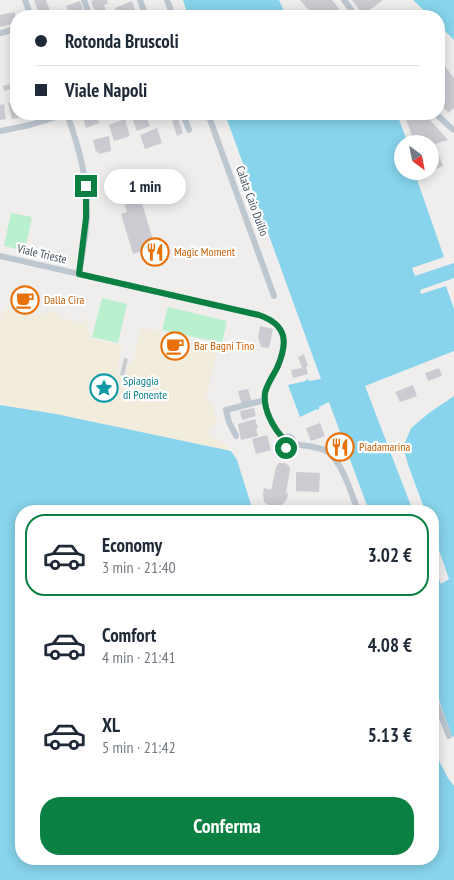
<!DOCTYPE html>
<html lang="it">
<meta charset="utf-8">
<style>
:root{--surface:#fff;--page:#f2f2f3;--text:#1f2937;--muted:#747a83;--line:#e0e1e3;--accent:#0b8043}
body{margin:0;font-family:"PT Sans Narrow",sans-serif;background:var(--page);color:var(--text);height:100vh;display:flex;flex-direction:column;font-size:19px;white-space:nowrap}
*{box-sizing:border-box;margin:0}
p{font-size:16px;color:var(--muted)}
.icon{flex:none;width:28px;height:28px;fill:none;stroke:currentColor;stroke-width:2;stroke-linecap:round;stroke-linejoin:round}
.map{position:relative;flex:1;overflow:hidden}
.panel{position:absolute;left:15px;top:505px;width:424px;height:360px;display:flex;flex-direction:column;background:var(--surface);border-radius:20px;box-shadow:0 2px 12px #0003}
.panel>*{flex:none}
.banner{position:absolute;left:10px;top:10px;width:435px;height:110px;border-radius:20px;box-shadow:0 2px 12px #0003;display:grid;align-content:center;height:110px;padding:0 25px;background:var(--surface)}
.needle{width:32px;rotate:148deg}
.buttons{position:absolute;left:394px;top:135px;display:grid;gap:10px}
.buttons a{display:grid;place-items:center;width:45px;height:45px;border-radius:50%;background:var(--surface);box-shadow:0 2px 12px #0003;font-size:25px}
.end{position:absolute;width:22px;height:22px;margin:-11px;border:6px solid #0b8043;background:#fff;box-shadow:0 0 0 2px #fff}
.from{border-radius:50%}
.bubble{position:absolute;height:35px;border-radius:18px;background:var(--surface);box-shadow:0 2px 12px #0003;font-size:16px;font-weight:700;line-height:35px;text-align:center}
.banner b{display:flex;align-items:center;gap:18px;height:48px;font-size:19px}
.banner b+b{border-top:1px solid var(--line)}
.banner i{width:12px;height:12px;background:var(--text)}
ul{padding:9px 0 0;list-style:none}
li{display:flex;align-items:center;gap:15px;height:82px;margin:0 10px 8px;padding:0 15px;border:2px solid transparent;border-radius:20px}
li div{flex:1}
li b{display:block;font-size:19px}
li em{font-style:normal;font-weight:700}
li.active{border-color:var(--accent)}
li>.icon{width:45px;height:45px;stroke-width:1.5}
.action{display:flex;gap:10px;margin-top:auto;padding:10px 25px}
.action a{flex:1;height:58px;border-radius:20px;background:var(--accent);color:#fff;font-size:20px;font-weight:700;line-height:58px;text-align:center}
.map>svg:first-child{display:block}
.green{fill:#baefd0}
.sand{fill:#f2ecdd}
.water{fill:#87d4ec}
.pier{fill:#f0eded}
.building{fill:#caccd2}
.lines{fill:none;stroke-linecap:round;stroke-linejoin:round}
.street{stroke:#bdc7d0;stroke-width:6}
.route{stroke:#0b8043;stroke-width:6}
.labels{text-anchor:middle;stroke-width:4.5;stroke-linejoin:round;paint-order:stroke}
.street-label{font-size:12px;fill:#45505b;stroke:#fff}
.food-label{font-size:12px;fill:#c56008;stroke:#fff;text-anchor:start}
.culture-label{font-size:12px;fill:#0d838f;stroke:#fff;text-anchor:start}
</style>
<div class="map">
<svg width="454" height="880" viewBox="0 0 454 880">
<rect width="100%" height="100%" fill="#f0eded"/>
<path class="green" d="M11 213 32 217 25 251 4 246Z
M102 298 127 304 118 343 92 337Z
M168 307 227 321 222 343 162 330Z"/>
<path class="sand" d="M3 308 45 316 47 311 58 312V317L84 324 86 319H89L86 332 91 334 90 338 122 346 116 375 125 377 128 365H132L141 328 162 332 159 349 185 357 186 350 200 353 203 342 218 346 206 399 212 403 217 424 211 426 209 434 226 445 231 451 56 414 0 405V322Z"/>
<path class="water" d="M183 0H279L286 16H188Z
M413 0H454V40L439 25V16H430Z
M225 114H397L408 144H402V171H414L444 257 412 268 415 276 454 263V278L420 290 421 294 446 286 454 309V351L365 386 413 511H369L329 402 319 407V409L317 410V409L300 417 288 385 306 381V380L308 379 309 381 321 379Z
M454 396V737L452 736 435 689H433V563L441 584 449 579 433 533 432 511H425L408 465 403 447 411 428 429 413Z
M0 405 56 414 231 451 237 460 253 511H21V859H432L433 749 448 778 454 786V880H0Z"/>
<path class="pier" d="M419 417V421L411 428 403 447 408 465 425 511H422L405 466 401 447 409 426Z"/>
<path class="building" d="M34 0H46L52 16H40Z
M94 0H107L108 4 104 5 108 16H96L91 1Z
M300 0H332L345 16H332L330 13 325 16H308L312 14Z
M352 0H383L363 15Z
M80 1 85 16H70L66 6Z
M132 1 137 16H118L115 8Z
M15 12 16 23 0 27V15Z
M444 65 454 78V108L448 113 441 104 439 107V69Z
M16 83V88L4 91 3 86Z
M16 102V114L30 115 12 119 8 103Z
M4 104 6 119 0 120V105Z
M96 114 99 123 86 128 83 118Z
M134 114H145L150 126 137 131 131 115Z
M404 114H425L448 140 435 144 443 166 431 171 430 144H415Z
M125 119 130 136 114 141 109 125Z
M178 119 183 133 177 136 172 121Z
M157 128 162 143 145 149 140 135Z
M109 136 111 151 99 154 98 151 96 152 93 140Z
M134 176 155 247 133 254 121 214 127 212 118 181Z
M15 294 36 299 35 306 28 305 27 310 15 307 16 302 13 301Z
M260 326 273 329 269 348 261 347 258 337Z
M168 338 184 342 182 353 166 349Z
M304 354 308 366 306 367 308 374 293 378 291 370 302 368 298 357Z
M124 358 128 359 124 376 120 375Z
M439 368 442 376 428 381 425 373Z
M413 385 417 396 400 402 395 392Z
M248 389 252 402 242 405 238 391Z
M254 408 256 416 242 420 240 411Z
M255 419 258 428 256 429 258 436 241 440 238 424Z
M320 423 325 436 311 441 306 428Z
M267 435 271 450 256 454 252 439Z
M341 441 345 451 338 453 335 443Z
M279 463H285L289 466 290 469 286 493H288L287 499 283 504 278 507H271L264 502 263 493 264 488 271 490 276 467Z
M296 472 320 473 319 492 296 491Z"/>
<g class="lines">
<path class="street" d="M25 0 31 16
M84 0 90 16
M140 0 146 16
M167 0 173 16
M344 0 356 16
M0 33 16 29
M67 114C79 147 88 180 87 216 86 236 82 255 79 274
M183 114 189 130
M208 114 274 296
M436 114 449 126 454 130
M0 131 30 125 66 114
M0 256 259 315C288 325 288 343 277 368 273 376 267 384 265 393 263 409 273 427 284 439
M236 436 229 422 226 410 265 400
M282.5 442a5.5 5.5 0 1 1 11 0a5.5 5.5 0 1 1-11 0Z
M293 444C304 446 318 446 328 452 342 462 352 495 358 511
M432 692 449 736"/>
</g>
<g class="lines">
<path class="route" d="M86 186V218L79 274 259 315C288 325 288 343 277 368 273 376 267 384 265 393 263 409 273 428 284 439L282 444 286 448"/>
</g>
<defs>
<g id="restaurant-ring" transform="scale(1.4375)"><circle r="9.5" fill="#fff" stroke="#e8710a" stroke-width="1.5"/><path d="M-5-6h1v4h1v-4h1v4h1v-4h1v5L-1.5 .5V6h-2V.5L-5-1ZM5-6V6H3V1.5H1.5Q1.5-4 5-6Z" fill="#e8710a"/></g>
<g id="cafe-ring" transform="scale(1.4375)"><circle r="9.5" fill="#fff" stroke="#e8710a" stroke-width="1.5"/><path d="M-5.5-4.5H6V0H3Q3 3.5 0 3.5H-2.5Q-5.5 3.5-5.5 0ZM3-3.2v2h1.7v-2ZM-6 4.5H4V6H-6Z" fill="#e8710a"/></g>
<g id="sight-ring" transform="scale(1.4375)"><circle r="9.5" fill="#fff" stroke="#0f9aa8" stroke-width="1.5"/><path d="M0-6L1.8-2.2L6-1.7L2.9 1.2L3.7 5.4L0 3.3L-3.7 5.4L-2.9 1.2L-6-1.7L-1.8-2.2Z" fill="#0f9aa8"/></g>
</defs>
<g fill-rule="evenodd">
<use href="#restaurant-ring" x="155" y="252"/>
<use href="#cafe-ring" x="25" y="300"/>
<use href="#cafe-ring" x="175" y="346"/>
<use href="#sight-ring" x="104" y="388"/>
<use href="#restaurant-ring" x="340" y="447"/>
</g>
<g class="labels">
<g class="street-label">
<text transform="translate(252 201) rotate(70)" y="4">Calata Caio Duilio</text>
<text transform="translate(42 254) rotate(13)" y="4">Viale Trieste</text>
</g>
<g class="food-label">
<text x="174" y="256">Magic Moment</text>
<text x="44" y="304">Dalla Cira</text>
<text x="194" y="350">Bar Bagni Tino</text>
<text x="359" y="451">Piadamarina</text>
</g>
<g class="culture-label">
<text x="123" y="385">Spiaggia<tspan x="123" dy="14">di Ponente</tspan></text>
</g>
</g>
</svg>
<div class="buttons">
<a><svg class="needle" viewBox="-14 -14 28 28"><path d="M0-13l5 13h-10z" fill="#e53935"/><path d="M0 13l5-13h-10z" fill="#747a83"/></svg></a>
</div>
<i class="end from" style="left:286px;top:448px"></i>
<i class="end" style="left:86px;top:186px"></i>
<div class="bubble" style="left:104px;top:169px;width:82px">1 min</div>
<div class="banner">
<b><i class="from"></i>Rotonda Bruscoli</b>
<b><i></i>Viale Napoli</b>
</div>
<section class="panel">
<ul>
<li class="active"><svg class="icon" aria-label="car" viewBox="0 0 24 24"><path d="M5 17H2v-5l4-1 3-4h7l3 4 3 1v5h-3M9 17h6M6 11h13"/><circle cx="7" cy="17" r="2"/><circle cx="17" cy="17" r="2"/></svg><div><b>Economy</b><p>3 min · 21:40</p></div><em>3.02 €</em></li>
<li><svg class="icon" aria-label="car" viewBox="0 0 24 24"><path d="M5 17H2v-5l4-1 3-4h7l3 4 3 1v5h-3M9 17h6M6 11h13"/><circle cx="7" cy="17" r="2"/><circle cx="17" cy="17" r="2"/></svg><div><b>Comfort</b><p>4 min · 21:41</p></div><em>4.08 €</em></li>
<li><svg class="icon" aria-label="car" viewBox="0 0 24 24"><path d="M5 17H2v-5l4-1 3-4h7l3 4 3 1v5h-3M9 17h6M6 11h13"/><circle cx="7" cy="17" r="2"/><circle cx="17" cy="17" r="2"/></svg><div><b>XL</b><p>5 min · 21:42</p></div><em>5.13 €</em></li>
</ul>
<div class="action"><a>Conferma</a></div>
</section>
</div>
